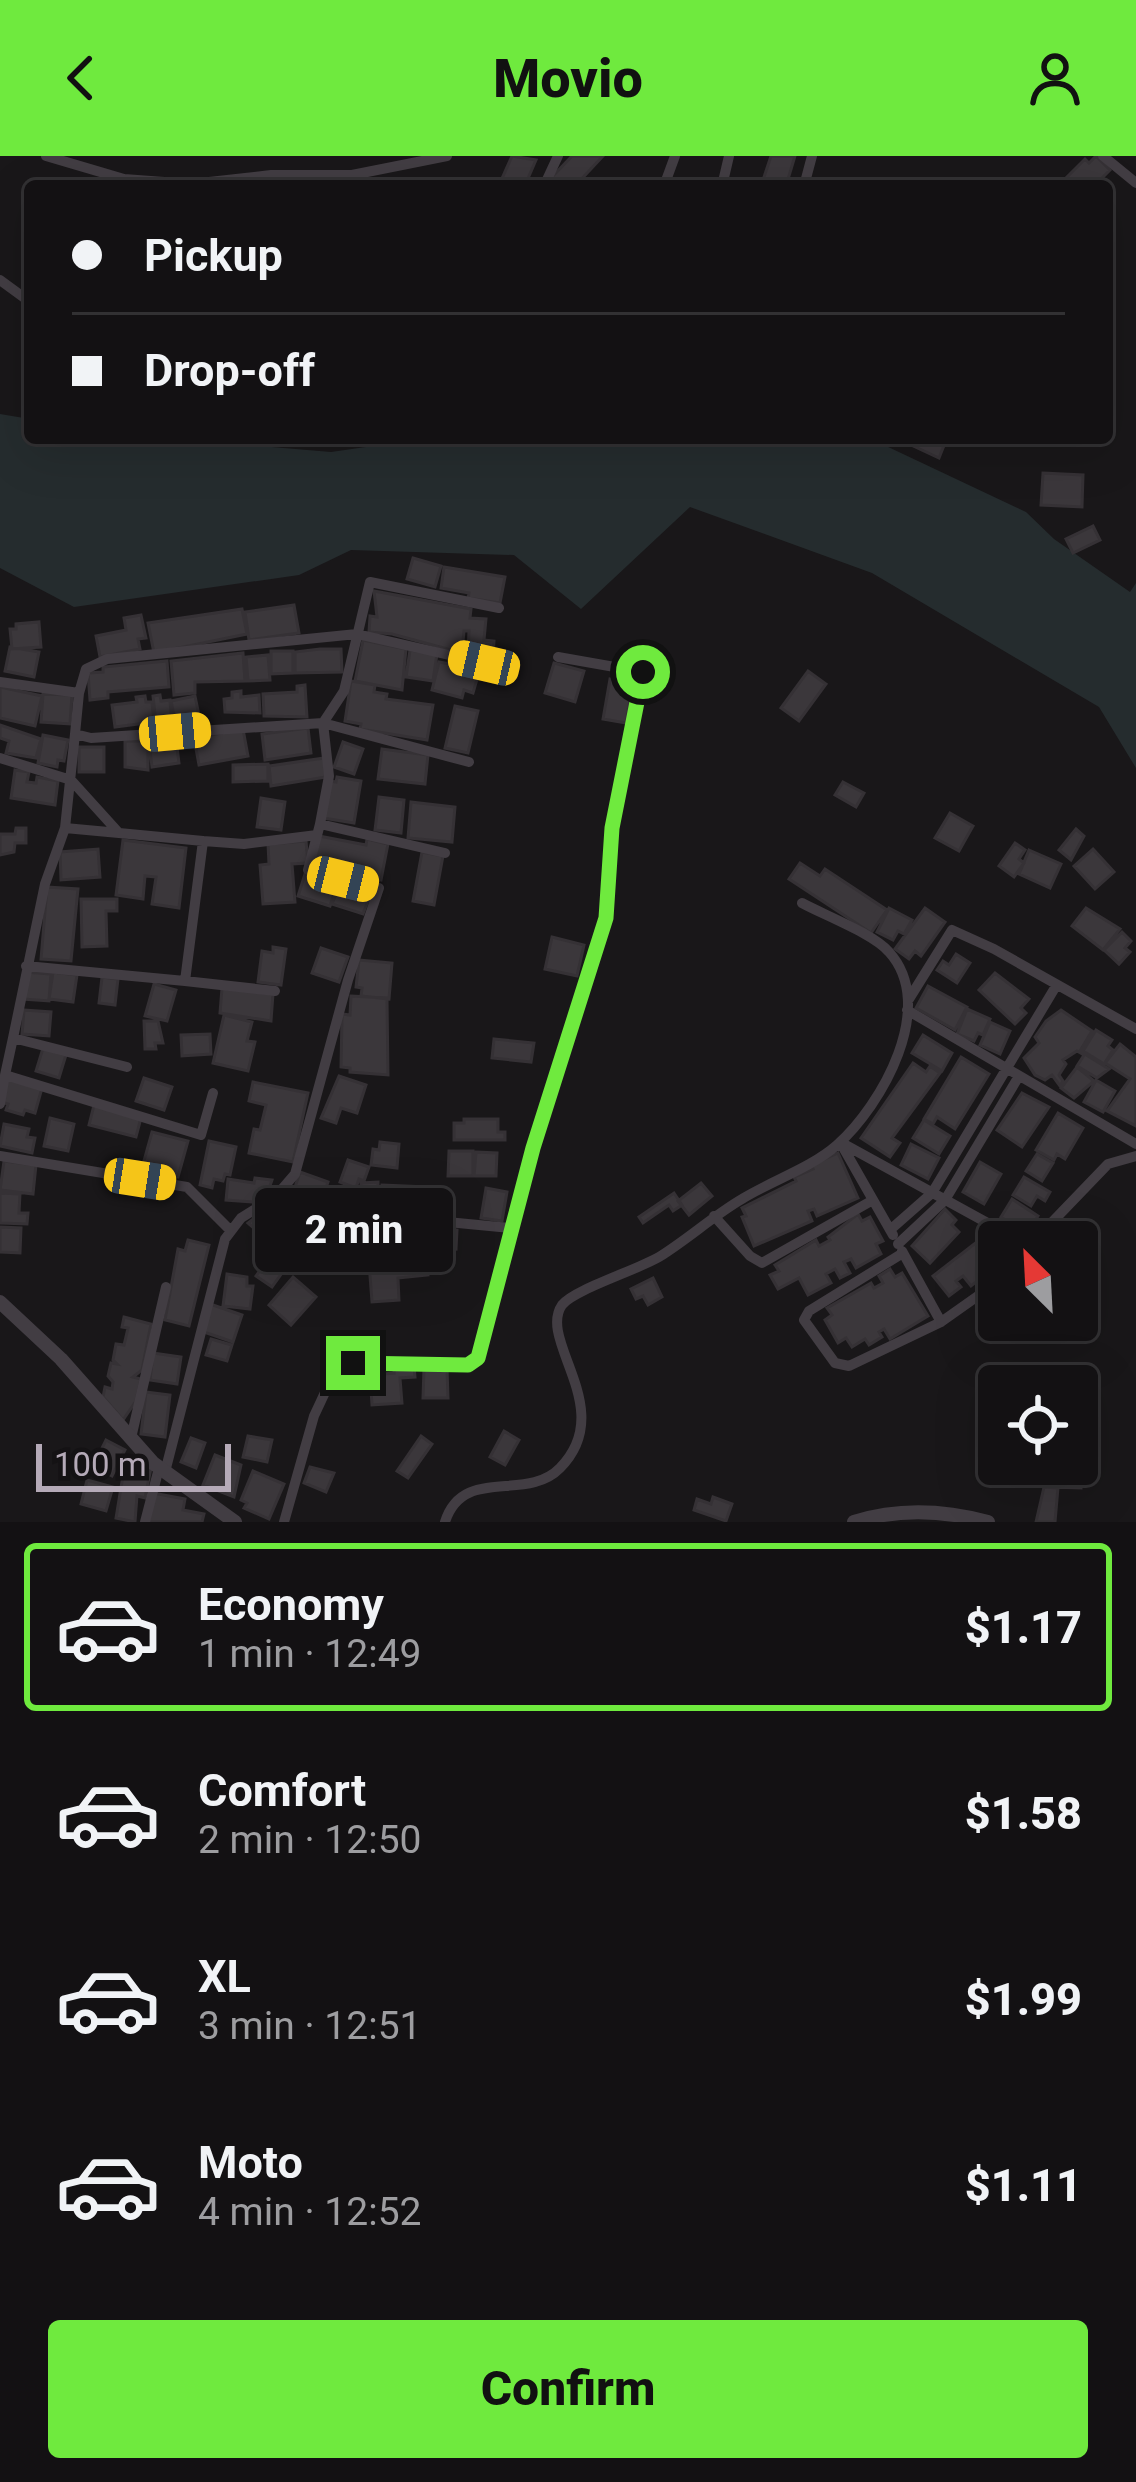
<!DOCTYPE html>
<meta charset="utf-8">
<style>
:root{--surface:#131113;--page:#1c1a1c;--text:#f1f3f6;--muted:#9d9da0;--line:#323133;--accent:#6fea3e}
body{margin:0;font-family:Roboto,sans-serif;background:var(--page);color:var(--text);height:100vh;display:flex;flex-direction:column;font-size:45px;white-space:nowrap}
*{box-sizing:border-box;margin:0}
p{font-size:39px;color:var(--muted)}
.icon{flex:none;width:66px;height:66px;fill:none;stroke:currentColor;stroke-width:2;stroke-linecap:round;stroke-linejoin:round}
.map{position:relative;height:1366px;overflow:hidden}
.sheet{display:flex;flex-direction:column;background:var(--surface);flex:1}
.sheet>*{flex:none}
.top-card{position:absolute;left:24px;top:24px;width:1089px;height:264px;border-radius:12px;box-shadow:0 12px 48px #0002,0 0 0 3px var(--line);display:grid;align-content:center;height:264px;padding:0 48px;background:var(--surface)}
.needle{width:78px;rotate:336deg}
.controls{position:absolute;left:978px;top:1065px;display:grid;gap:24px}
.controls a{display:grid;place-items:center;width:120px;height:120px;border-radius:12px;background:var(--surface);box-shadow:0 12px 48px #0002,0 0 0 3px var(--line);font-size:60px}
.scale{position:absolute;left:36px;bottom:30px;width:195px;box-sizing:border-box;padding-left:12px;border:6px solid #b5aab8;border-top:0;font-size:33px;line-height:42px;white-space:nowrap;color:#b5aab8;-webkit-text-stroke:9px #141214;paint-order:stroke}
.end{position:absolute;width:54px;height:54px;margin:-27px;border:15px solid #6fea3e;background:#111;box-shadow:0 0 0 6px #111}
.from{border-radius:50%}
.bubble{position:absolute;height:84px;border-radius:12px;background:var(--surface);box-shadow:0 12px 48px #0002,0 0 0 3px var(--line);font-size:39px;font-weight:800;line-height:84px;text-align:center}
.car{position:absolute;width:36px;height:72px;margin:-36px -18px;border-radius:15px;box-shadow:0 0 9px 3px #0007;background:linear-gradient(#f5c518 24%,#345 0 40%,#f5c518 0 76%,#345 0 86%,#f5c518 0)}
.top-card b{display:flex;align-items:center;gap:42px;height:114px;font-size:45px}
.top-card b+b{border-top:3px solid var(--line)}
.top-card i{width:30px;height:30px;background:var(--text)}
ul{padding:21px 0 0;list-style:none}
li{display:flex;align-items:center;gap:36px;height:168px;margin:0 24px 18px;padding:0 24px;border:6px solid transparent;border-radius:12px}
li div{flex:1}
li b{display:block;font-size:45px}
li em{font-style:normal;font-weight:800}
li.selected{border-color:var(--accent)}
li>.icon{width:108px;height:108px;stroke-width:1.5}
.cta{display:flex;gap:24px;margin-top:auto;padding:24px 48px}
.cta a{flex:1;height:138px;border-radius:12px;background:var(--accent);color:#111;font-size:48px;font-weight:800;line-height:138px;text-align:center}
header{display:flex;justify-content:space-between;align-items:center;height:156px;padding:0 48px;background:var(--accent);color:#111;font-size:54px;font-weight:800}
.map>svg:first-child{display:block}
.green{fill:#252c2e}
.building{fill:#3b373b;stroke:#353135;stroke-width:3}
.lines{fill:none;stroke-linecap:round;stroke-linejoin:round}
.minor{stroke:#423d43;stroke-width:10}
.tertiary{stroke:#423d43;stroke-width:14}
.route{stroke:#6fea3e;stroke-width:15}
</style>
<header><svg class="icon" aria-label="back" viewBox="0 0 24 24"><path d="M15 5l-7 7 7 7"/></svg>Movio<svg class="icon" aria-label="person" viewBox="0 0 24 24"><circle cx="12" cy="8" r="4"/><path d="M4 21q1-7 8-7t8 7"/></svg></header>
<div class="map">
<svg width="1136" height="1366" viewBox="0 0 1136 1366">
<rect width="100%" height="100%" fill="#191719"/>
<path class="green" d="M0 258 30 263V282H168L331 296 428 282H496L592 291H720L728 282H879L884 289 1026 356 1054 383 1130 436 1136 427V612L1099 551 872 417 690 351 581 453 514 399 351 394 299 419 74 451 0 412Z"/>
<path class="building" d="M512 0 536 4 526 27 518 24 515 30H508L500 27Z
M572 0H603L575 30H562L552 21Z
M771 0H795L786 30H761Z
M1096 0 1110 14 1094 30H1072L1065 23 1085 3 1089 7Z
M896 282H947L939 302Z
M1043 317 1083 319 1082 351 1041 349Z
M1093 370 1100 384 1073 397 1066 383Z
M413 402 441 410 435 431 407 423Z
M444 411 505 421 500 447 468 442 469 437 441 432Z
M374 435 471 453 470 462 486 463 484 484 494 485 493 503 479 502V495L468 494 469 475H464L462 497 392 478 369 476 370 460 377 461Z
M294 449 299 477 249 484 245 456Z
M242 453 247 478 154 497 148 467Z
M141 459 146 482 138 483 140 493 100 501 96 480 126 474 124 462Z
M39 466 41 491 12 493 10 473H16V468Z
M363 484 406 493 402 534 355 525Z
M10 491 39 496 34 521 5 515Z
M320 493H341L342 516 295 517V496Z
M410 494 437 498 433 525 406 521Z
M271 495H293V517L271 518Z
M243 497 245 525 195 526V537L174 539 171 505Z
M268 499 270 524 248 525 246 501Z
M167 505 169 531 108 536V542L90 544 88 517 103 516V511Z
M439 506 480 513 473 537 464 534 462 542 432 534Z
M554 507 584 515 575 546 545 537Z
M808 515 826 528 799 565 781 552Z
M610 523 633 527 626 567 603 563Z
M351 525 375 529 374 536 387 538 386 543 433 549 427 584 360 573 361 568 345 565Z
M305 529 307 561 264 560 263 538 297 536V530Z
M0 531 42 540 35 570 0 562Z
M241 535V541L259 539 260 557 225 556 224 543 232 542V536Z
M43 538 72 539 70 568 41 566Z
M160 539 161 545 170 544 172 567 156 569 153 540Z
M145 540 146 546H152L154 566 115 571 112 549 137 546 136 541Z
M195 540 200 564 176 569 171 545Z
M455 550 478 555 468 597 445 592Z
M0 569 41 583 36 602 6 597 9 585 0 582Z
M308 572 311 597 265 604 262 578Z
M243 573 248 600 199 609 194 582Z
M43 579 68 584 64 605 58 604 57 611 38 607Z
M176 583 179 607 152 611 149 586Z
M125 585H148V614L125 611Z
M343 586 363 593 354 618 334 611Z
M79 591H104V616H79Z
M382 593 428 599 425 628 378 623Z
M324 602 326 621 271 630 269 610Z
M268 608V625L233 626V609Z
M15 614 29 616 27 626 36 627 37 621 58 625 55 649 11 642Z
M337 621 361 625 354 667 323 662 330 625 336 626Z
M843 626 864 637 856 651 835 639Z
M379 641 404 644 401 677 375 674Z
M261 642 285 646 281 674 257 671Z
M411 646 455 651 452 686 408 682Z
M950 657 973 670 959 695 935 682Z
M16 672H26V687H15L14 696 0 699V678H15Z
M1076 673 1084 680 1071 704 1059 694Z
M319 680 366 689 367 683 388 688 381 724 313 711Z
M123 684 186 692 179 752 152 748 156 721 145 720 143 743 116 739Z
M306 685 308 707 292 708 295 746 263 748 260 709 269 708 268 688Z
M1015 687 1025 694 1019 703 1024 707 1014 721 999 710Z
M98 693 100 721 61 724 60 696Z
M1093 693 1114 716 1095 733 1074 710Z
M1029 694 1061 708 1050 732 1019 718Z
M422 696 443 700 434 749 413 745Z
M800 707 820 720 825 713 887 754 871 777 789 723Z
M305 718 337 728 330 750 298 740Z
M344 728 371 737 363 758 332 748 337 735 342 736Z
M47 731 78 733 71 805 41 803Z
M81 743H117V755H106L107 790 82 791Z
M889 752 912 764 904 778 898 775 893 784 877 776Z
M925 752 945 766 921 800 915 795 909 803 895 793Z
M1086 752 1120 773 1103 794 1072 770Z
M1122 776 1131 785 1125 792 1130 796 1119 808 1104 794Z
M552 781 584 789 577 820 545 813Z
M273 791 286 793 281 829 258 826 262 795 273 797Z
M321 792 348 801 339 826 312 817Z
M956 798 970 807 957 827 937 814 943 805 949 809Z
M359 804 392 807 389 843 361 840 362 832 356 831Z
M25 816 51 818 49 845 23 843Z
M53 816 77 819 73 846 49 843Z
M995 817 1029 843 1021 852 1026 857 1015 868 979 834Z
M102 821 118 823 115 849 99 847Z
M154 828 176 834 167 865 145 860Z
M928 830 967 851 955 874 916 852Z
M222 832 273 838 271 865 220 857Z
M351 840 387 842 388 919 350 916V912L341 911 342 858 350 859Z
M967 853 990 863 983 879 978 877 974 885 957 878Z
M24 854 51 856 49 880 22 878Z
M1061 854 1092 875 1080 895 1109 913 1097 922 1077 910 1084 899 1077 895 1063 904 1066 908 1059 919 1063 925 1060 930 1052 919 1045 924 1035 919 1024 902 1039 887 1035 881 1046 865Z
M224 859 252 866 247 885 255 886 248 915 213 907Z
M144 865H158L163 887H155L156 893H145Z
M990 866 1010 875 1000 898 980 889Z
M1096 874 1112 884 1108 890 1113 894 1104 908 1083 895Z
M210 878 211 898 182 900 181 879Z
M923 879 952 897 942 915 912 897Z
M494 883 534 887 531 906 492 902Z
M1120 888 1136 901V970L1107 955 1130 923 1105 907Z
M43 892 66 899 59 922 36 915Z
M961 901 989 918 955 973 937 961 933 968 924 963Z
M913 907 926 916 930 910 940 917 892 982 900 987 890 1001 861 982Z
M1077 911 1094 925 1074 942 1061 932Z
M339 920 366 929 357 957 341 952 336 967 321 962Z
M8 922 42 932 35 957 25 954 23 959 6 954 8 948 1 946Z
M144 922 172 931 164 954 136 945Z
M1096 924 1115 935 1103 956 1084 946Z
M253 926 308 937 293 1006 249 997 254 973 260 974 266 949 249 945Z
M1022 937 1049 951 1022 991 997 974Z
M94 949 141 962 136 981 89 969Z
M1058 957 1083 972 1065 1003 1057 998 1054 1004 1036 994Z
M50 962 74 968 68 995 44 990Z
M464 963H498V976H505V984H454V967H464Z
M924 964 950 980 939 998 913 982Z
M4 968 29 973 27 981 35 982 32 997 0 990Z
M152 976 188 985 178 1021 142 1012Z
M209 985 236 991 230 1019 225 1018 223 1025 214 1023 212 1032 200 1029Z
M380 986 399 988 397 1012 371 1009 373 993 379 994Z
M911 988 939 1002 928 1023 901 1009Z
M449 995H473V1020H448Z
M476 996 497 997 496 1020H474Z
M838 997 858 1042 817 1060 814 1053 808 1055 812 1065 754 1090 742 1061 746 1060 742 1052 796 1025 794 1021 813 1013 811 1009Z
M1037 998 1053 1007 1042 1025 1026 1015Z
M348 1004 369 1011 364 1025 359 1023 356 1032 340 1026Z
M4 1005 36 1009 33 1038 0 1034Z
M980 1006 1001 1018 984 1048 963 1036Z
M300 1016 328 1026 320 1050 292 1040Z
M1024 1021 1050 1036 1045 1045 1037 1040 1031 1050 1013 1039Z
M255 1022 272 1024 264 1047 226 1044 228 1023 254 1027Z
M378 1026V1049L361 1050V1027Z
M701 1027 712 1040 689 1059 678 1045Z
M382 1029 426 1031 425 1054 381 1052Z
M486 1032 507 1036 502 1065 481 1062Z
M0 1037 20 1038 19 1057H28L27 1068 0 1067Z
M674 1037 682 1049 673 1055 669 1049 643 1067 639 1061Z
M280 1043 351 1062 346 1081 339 1079 336 1091 323 1088 314 1077 295 1071 271 1087 248 1067Z
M1012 1043 1038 1060 1027 1078 1001 1061Z
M945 1053 956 1064 952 1069 959 1076 930 1107 912 1090Z
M858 1058 862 1065 870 1061 883 1085 876 1088 881 1098 856 1112 851 1103 844 1106 850 1117 840 1122 835 1113 826 1118 831 1127 808 1139 799 1122 778 1133 770 1119 779 1115 775 1109 816 1084 819 1090 830 1084 828 1081Z
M350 1060 379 1062 378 1084 349 1082Z
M409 1069 411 1088 384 1091 382 1071Z
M0 1071 21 1072 20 1097 0 1096Z
M436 1072 457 1074 456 1093 434 1091Z
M982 1082 999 1108 971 1130 963 1120 956 1125 961 1131 949 1140 933 1120Z
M188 1084 209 1089 189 1170 165 1164 178 1093 185 1095Z
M307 1090 333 1094 329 1117 304 1114Z
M271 1099 287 1110 272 1131 256 1120Z
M427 1103 428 1119 398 1122 399 1144 372 1146 369 1107Z
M890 1113 895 1121 902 1117 928 1160 890 1183 884 1173 879 1176 882 1181 869 1189 865 1183 852 1191 846 1182 838 1187 825 1164 832 1159 827 1152 871 1127 874 1132 883 1127 879 1120Z
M227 1118 247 1121V1130H253L250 1153 223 1150Z
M293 1121 316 1141 291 1169 269 1149Z
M653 1122 662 1141 648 1149 643 1140 636 1143 631 1133Z
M210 1148 242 1159 233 1186 201 1175Z
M124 1161 151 1168 142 1214 133 1221 141 1223 136 1245 123 1264 103 1241 105 1231 112 1233 113 1226 108 1220 111 1207 117 1208 113 1204 116 1188 124 1189 128 1172 122 1171Z
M211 1183 232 1189 227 1205 206 1199Z
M153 1197 181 1201 177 1228 150 1224Z
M414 1209 415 1221 400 1222 402 1247 372 1249 370 1219 394 1217V1211Z
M424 1211H447L448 1242H423Z
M146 1236 170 1239 165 1281 141 1278Z
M504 1275 519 1284 505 1309 490 1301Z
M248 1280 272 1284 267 1306 243 1301Z
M421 1280 432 1288 408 1322 397 1315Z
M191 1282 205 1287 196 1312 181 1306Z
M106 1284 125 1294 112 1320 93 1310Z
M215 1299 241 1309 234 1341 203 1329Z
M125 1307 151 1312 145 1342 137 1340 135 1366 116 1362Z
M310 1311 334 1317 326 1336 304 1327Z
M1053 1312 1066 1313V1320L1081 1321V1332L1052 1331Z
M253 1315 284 1328 269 1363 244 1352 247 1347 241 1344Z
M87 1324 113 1331 106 1355 81 1348Z
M1044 1331 1058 1332 1055 1366H1036Z
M153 1337 185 1343 183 1354 204 1358 202 1366H148Z
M713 1341 732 1348 726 1365 694 1354 697 1343 711 1348Z"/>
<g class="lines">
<path class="minor" d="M46 0 124 23 191 28 271 19H352L447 0
M1103 0 1136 27
M544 30 558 0
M664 30 675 0
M722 30 729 0
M804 30 812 0
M0 124 30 146
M0 526 79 537 75 578 91 582 323 567 469 606
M79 537 86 513 107 503 357 478 484 507
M75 578 65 672 119 677
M0 602 71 624 119 677 203 685 185 825 26 810
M203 685 244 688 317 679
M445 697 320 668 329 620 323 567 344 535 370 426 499 452
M185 825 275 835
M909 843 952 774 994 793 1136 873
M907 854 1136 988
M13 882 45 728 65 672
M5 919 13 882 127 911
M0 948 5 919 201 979 213 937
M840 986 1022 1086
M840 986 893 1079
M0 1000 187 1031 231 1075
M276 1040 343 1056 511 1072
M714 1060 750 1100 762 1107 873 1044
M890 1074 932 1037 1056 830
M1033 1086 1108 1008 1136 1000
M898 1088 945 1044 1019 920
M902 1095 941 1166
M903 1097 809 1155 804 1164 835 1207 849 1210 941 1166 999 1125
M131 1282 166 1131
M165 1316 225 1083 241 1062 276 1040 295 1018 348 824 379 732 308 714 320 668
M145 1366 159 1312
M284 1366 314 1260 335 1215 353 1207 468 1209 478 1202 533 992 606 762 612 672 641 532 643 516 558 501
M445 1366C463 1309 526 1347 560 1312 618 1253 537 1185 562 1149 573 1134 637 1114 659 1101 688 1083 713 1060 742 1043 771 1025 811 1012 837 989 882 949 938 850 889 796 874 778 824 759 802 747"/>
<path class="tertiary" d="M0 1146 61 1203 153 1307 235 1366
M854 1366C898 1352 943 1354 988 1366"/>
</g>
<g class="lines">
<path class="route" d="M353 1207 468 1209 478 1202 533 992 606 762 612 672 643 516"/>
</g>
</svg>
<div class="controls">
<a><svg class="needle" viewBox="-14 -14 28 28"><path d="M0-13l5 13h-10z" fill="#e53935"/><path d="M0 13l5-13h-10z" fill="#9d9da0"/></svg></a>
<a><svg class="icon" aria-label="locate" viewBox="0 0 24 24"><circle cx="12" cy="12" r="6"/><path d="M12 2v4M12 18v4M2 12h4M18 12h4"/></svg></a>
</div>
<div class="scale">100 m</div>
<i class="end from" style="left:643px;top:516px"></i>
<i class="end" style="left:353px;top:1207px"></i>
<div class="bubble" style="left:255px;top:1032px;width:198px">2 min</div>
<i class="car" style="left:484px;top:507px;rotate:283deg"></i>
<i class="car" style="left:175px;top:576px;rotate:85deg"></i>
<i class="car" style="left:343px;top:723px;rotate:104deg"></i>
<i class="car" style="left:140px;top:1023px;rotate:99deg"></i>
<div class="top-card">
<b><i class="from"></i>Pickup</b>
<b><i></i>Drop-off</b>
</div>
</div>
<section class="sheet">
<ul>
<li class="selected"><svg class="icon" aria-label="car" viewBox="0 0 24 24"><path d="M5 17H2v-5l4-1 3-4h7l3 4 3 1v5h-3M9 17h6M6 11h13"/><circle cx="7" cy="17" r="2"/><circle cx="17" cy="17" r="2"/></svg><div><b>Economy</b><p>1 min · 12:49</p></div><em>$1.17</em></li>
<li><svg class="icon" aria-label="car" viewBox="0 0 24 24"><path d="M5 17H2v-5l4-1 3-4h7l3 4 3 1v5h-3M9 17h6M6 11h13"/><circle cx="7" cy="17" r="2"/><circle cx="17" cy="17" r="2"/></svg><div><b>Comfort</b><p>2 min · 12:50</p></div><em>$1.58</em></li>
<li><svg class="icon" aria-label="car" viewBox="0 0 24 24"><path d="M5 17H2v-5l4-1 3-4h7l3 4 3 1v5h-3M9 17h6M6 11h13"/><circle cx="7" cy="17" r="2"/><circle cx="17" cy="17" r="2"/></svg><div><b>XL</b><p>3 min · 12:51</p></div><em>$1.99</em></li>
<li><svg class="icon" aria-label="car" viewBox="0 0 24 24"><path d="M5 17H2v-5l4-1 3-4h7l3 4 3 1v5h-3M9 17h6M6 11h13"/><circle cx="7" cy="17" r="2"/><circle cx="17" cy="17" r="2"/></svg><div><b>Moto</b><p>4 min · 12:52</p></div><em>$1.11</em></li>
</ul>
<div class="cta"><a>Confirm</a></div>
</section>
